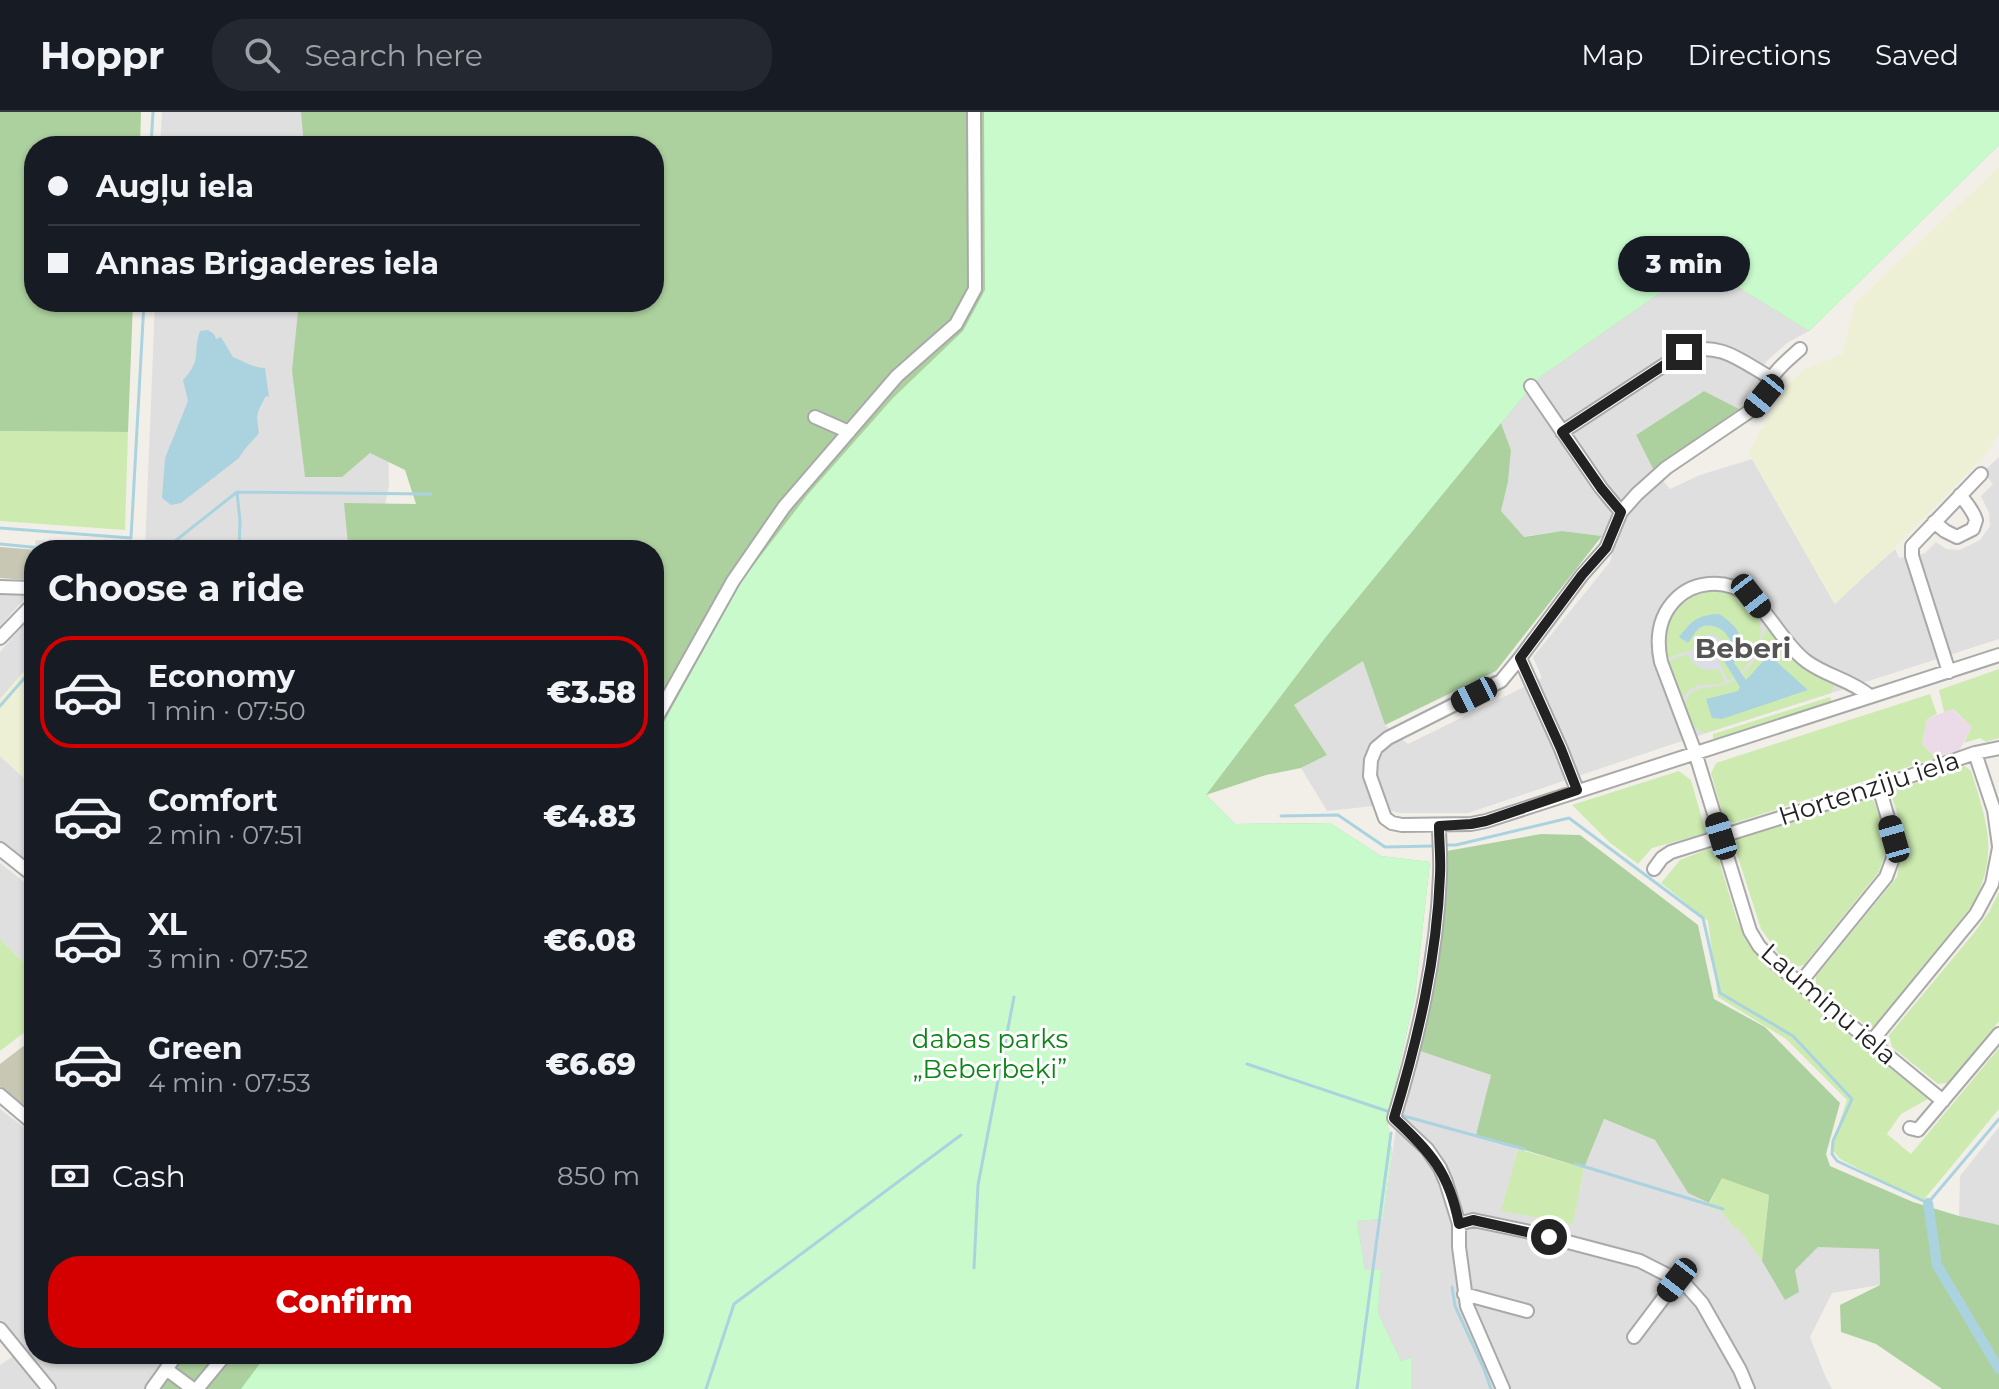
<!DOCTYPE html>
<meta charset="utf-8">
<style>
:root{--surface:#171b24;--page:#242831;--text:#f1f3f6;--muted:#9ea1a6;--line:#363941;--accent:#d40000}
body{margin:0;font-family:Montserrat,sans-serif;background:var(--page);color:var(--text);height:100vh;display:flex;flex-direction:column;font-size:30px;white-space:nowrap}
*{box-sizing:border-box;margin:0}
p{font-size:26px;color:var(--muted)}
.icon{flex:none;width:44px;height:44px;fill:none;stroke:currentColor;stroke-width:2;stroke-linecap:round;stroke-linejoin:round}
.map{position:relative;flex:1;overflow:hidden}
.sheet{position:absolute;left:24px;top:428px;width:640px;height:824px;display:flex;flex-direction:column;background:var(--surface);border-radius:32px;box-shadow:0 2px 6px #0004}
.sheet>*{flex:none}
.banner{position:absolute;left:24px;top:24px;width:640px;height:176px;border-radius:32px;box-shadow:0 2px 6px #0004;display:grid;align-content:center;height:176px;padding:0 24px;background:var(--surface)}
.end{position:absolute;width:36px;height:36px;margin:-18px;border:10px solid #222;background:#fff;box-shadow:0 0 0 4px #fff}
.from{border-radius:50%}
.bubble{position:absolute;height:56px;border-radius:28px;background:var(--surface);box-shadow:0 2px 6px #0004;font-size:26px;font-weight:800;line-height:56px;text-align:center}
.car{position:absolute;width:24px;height:48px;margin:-24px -12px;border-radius:10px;box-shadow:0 0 6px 2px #0007;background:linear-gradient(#222 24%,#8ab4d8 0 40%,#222 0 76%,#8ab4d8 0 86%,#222 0)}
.banner b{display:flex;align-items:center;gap:28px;height:76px;font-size:30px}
.banner b+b{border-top:2px solid var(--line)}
.banner i{width:20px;height:20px;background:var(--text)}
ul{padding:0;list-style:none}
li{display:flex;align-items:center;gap:24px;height:112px;margin:0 16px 12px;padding:0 8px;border:4px solid transparent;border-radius:32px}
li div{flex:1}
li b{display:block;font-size:30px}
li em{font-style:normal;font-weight:800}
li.active{border-color:var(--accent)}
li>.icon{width:72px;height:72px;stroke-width:1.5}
h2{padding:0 24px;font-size:36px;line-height:96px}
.pay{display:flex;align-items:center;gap:20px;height:88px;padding:0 24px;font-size:30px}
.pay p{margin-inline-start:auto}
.cta{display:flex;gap:16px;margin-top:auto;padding:16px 24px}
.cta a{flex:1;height:92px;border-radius:32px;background:var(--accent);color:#fff;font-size:32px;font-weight:800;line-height:92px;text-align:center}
header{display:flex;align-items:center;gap:48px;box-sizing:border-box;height:112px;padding:0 40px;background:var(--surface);border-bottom:2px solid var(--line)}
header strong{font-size:38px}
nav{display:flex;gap:44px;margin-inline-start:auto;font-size:28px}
.search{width:560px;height:72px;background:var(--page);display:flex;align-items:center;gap:20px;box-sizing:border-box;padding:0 28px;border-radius:32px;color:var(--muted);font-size:30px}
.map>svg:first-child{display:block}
.residential{fill:#e0dfdf}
.industrial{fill:#ebdbe8}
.construction{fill:#c7c7b4}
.farmland{fill:#eef0d5}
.grass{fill:#cdebb0}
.forest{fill:#add19e}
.park{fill:#c8facc}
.plaza{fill:#dddde8}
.water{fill:#aad3df}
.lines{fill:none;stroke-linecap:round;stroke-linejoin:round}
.stream{stroke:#aad3df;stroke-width:3}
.canal{stroke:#aad3df;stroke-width:10}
.street-casing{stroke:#a9a9a9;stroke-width:16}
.street{stroke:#fff;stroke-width:12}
.route{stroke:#222;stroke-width:10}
.labels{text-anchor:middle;stroke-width:6;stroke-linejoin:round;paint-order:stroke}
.street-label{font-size:26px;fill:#222;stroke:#fff}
.park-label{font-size:26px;fill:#0c8416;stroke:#fff}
.neighbourhood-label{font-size:28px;font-weight:bold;fill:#555;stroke:#fff}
</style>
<header>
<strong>Hoppr</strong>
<div class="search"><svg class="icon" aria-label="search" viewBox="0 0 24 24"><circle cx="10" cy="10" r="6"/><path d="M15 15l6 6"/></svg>Search here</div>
<nav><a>Map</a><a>Directions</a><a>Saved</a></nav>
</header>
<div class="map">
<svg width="1999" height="1277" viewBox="0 0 1999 1277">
<rect width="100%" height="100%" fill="#f2efe9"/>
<path class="residential" d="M162 0H380L381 34H160Z
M1701 152 1809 219 1787 231 1766 250 1739 297 1704 279 1636 323 1653 357 1670 377 1700 363 1752 347 1834 491 1895 437 1899 446 1925 441 1936 430 1946 437 1960 438 1980 428 1990 414 1989 401 1981 384 1993 372 1983 360 1999 345V527L1670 633 1468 701H1400L1374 694 1327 699 1301 656 1327 643 1294 593 1364 548 1385 613 1408 632 1542 566 1533 545 1610 450 1617 424H1602L1562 419 1523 425 1501 399 1508 370 1511 338 1501 311 1540 265Z
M155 190H385L389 373 376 438H145Z
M35 428 119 434V438H36Z
M0 479 23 480 26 485 0 514Z
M34 500V548L0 587V540Z
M0 644 34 675V758L0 729Z
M0 751 34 778V861L0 827Z
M1417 938 1492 963 1476 1023 1518 1037 1502 1099 1573 1111 1584 1056 1603 1007 1655 1028 1688 1081 1709 1091 1708 1095 1721 1099 1735 1117 1738 1116 1762 1148 1780 1132 1879 1137 1880 1173 1832 1181 1810 1225 1826 1266 1832 1277H1411V1247L1401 1249 1378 1201 1381 1158 1365 1159 1357 1109 1383 1107 1398 1001Z
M0 997 34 1023V1242H171L146 1277H0V1253L15 1243 0 1224Z
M1999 1015V1113L1959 1105 1960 1064Z"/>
<path class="industrial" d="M1952 597 1972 615 1959 639 1936 646 1922 632 1927 607Z"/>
<path class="construction" d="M0 435 36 438H34V460L28 468 0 466Z
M34 926V1001L0 974V952Z"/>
<path class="farmland" d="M1999 55V322L1986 342 1895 436 1835 492 1748 340 1790 269 1807 256 1843 242 1855 191Z
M34 548V675L0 644V587Z"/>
<path class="grass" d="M0 319 128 320 125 418 0 409Z
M1715 478C1765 481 1775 529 1740 560L1734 551 1740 539 1732 510 1690 511 1680 525 1688 531C1692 526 1696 518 1702 515 1712 510 1728 518 1730 529 1731 536 1727 543 1724 549L1734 565 1728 569 1716 542 1721 531 1717 525 1711 522 1704 524 1700 535 1667 546C1659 512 1680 482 1715 478Z
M1769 515C1790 544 1803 555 1835 571L1831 581 1705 621 1692 614 1685 591C1695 566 1717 582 1735 567L1741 575 1738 579H1807L1770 543 1747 568 1742 563 1758 545 1763 523Z
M1688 542C1694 556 1705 559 1719 557L1725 571C1706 574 1694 568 1682 587L1668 549Z
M1999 557V626L1986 630 1980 626 1964 631 1972 615 1953 597 1944 600 1939 578Z
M1930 582 1937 602 1927 607 1922 632 1936 646 1734 711 1724 707 1711 661 1716 651Z
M1830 585 1832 591 1713 629V622Z
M1965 654 1971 659C1988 713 1999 742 1972 794L1874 915 1867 914 1816 874V864L1897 765 1902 735 1901 713 1892 685 1893 679Z
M1679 659 1691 668 1706 721 1652 736 1638 752 1609 730 1572 693Z
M1867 686 1874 689C1884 720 1892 730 1878 761L1804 853 1795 855 1779 842 1761 817 1735 736 1736 727Z
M1708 737 1717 742 1737 808 1749 831 1768 856 1928 987 1901 1002 1887 1022 1911 1042 1999 936V997L1922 1090 1840 1047 1831 1036 1847 988 1786 927 1718 885 1708 809 1661 771 1680 748Z
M1999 780V909L1948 971 1938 972 1892 935 1889 923 1974 821 1989 800Z
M0 827 34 861V913L0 939Z
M1518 1037 1584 1056 1573 1112 1501 1099Z
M1722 1065 1769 1083 1762 1149 1738 1116 1735 1117 1721 1099 1708 1095Z"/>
<path class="forest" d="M0 0H141L140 34H34V190H133L128 320 0 319Z
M301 0H1999V33L1809 219 1701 152 1540 265 1501 311 1511 338 1508 370 1501 399 1524 425 1562 419 1602 424 1496 559 1385 613 1363 549 1294 593 1327 643 1301 656 1266 663 1206 683 1235 712 1330 711 1381 744 1430 750 1415 883 1387 1009 1392 1039 1383 1107 1357 1109 1365 1158H1381L1378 1201 1401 1249 1411 1246V1277H152L178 1242H654V438H354L348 432 344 391 416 392 405 358 370 341 342 365H305L292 258 299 190H654V34H304Z
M1704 279 1739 297 1653 357 1636 323Z
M1541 722 1580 723 1698 813 1714 887 1765 915 1840 991 1826 1042 1830 1054 1913 1090 1959 1104 1999 1113V1277H1942L1876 1232 1841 1220 1840 1193 1880 1173 1879 1137 1818 1135 1795 1158 1799 1180 1785 1188 1762 1149 1769 1083 1722 1066 1709 1091 1688 1081 1655 1028 1604 1007 1584 1056 1476 1023 1491 963 1417 938 1440 825 1447 739Z"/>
<path class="park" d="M984 0H1999V33L1809 219 1701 152 1540 265 1501 311 1325 526 1206 683 1235 712 1330 711 1381 744 1430 750 1415 883 1387 1009 1392 1039 1383 1107 1357 1109 1365 1158H1381L1378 1201 1401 1249 1411 1246V1277H241L267 1242H654V628L742 468 809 381 893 286 963 219 985 178Z"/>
<path class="plaza" d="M1711 522 1717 525 1721 531 1720 538 1716 542 1722 555 1708 558 1701 556 1693 551 1687 540 1699 535 1701 527Z"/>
<path class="water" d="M208 218 214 222 216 227 221 225 233 245C244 249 253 256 265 256L269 285 266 284C256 302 256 301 259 321 252 330 244 336 239 346L181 391 171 393 162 386 165 346 188 289 183 268C203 247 192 241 200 219Z
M1719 502C1741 516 1746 527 1734 551L1746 568 1769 543 1808 578 1722 607 1712 606 1706 587 1738 579 1740 575 1724 549C1727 543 1731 536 1730 529 1727 518 1712 510 1701 515 1696 518 1692 526 1688 531L1679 525C1692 508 1698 503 1719 502Z"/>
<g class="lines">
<path class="stream" d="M151 34 153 0
M237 380 240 409 239 438
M0 416 131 426 144 190
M0 432 62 438
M165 437 237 380 431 382
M0 594 34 555
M1281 704 1338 703 1385 735 1434 734
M1445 733H1456L1569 706 1703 806 1720 881 1793 924 1852 987 1833 1029 1832 1042 1837 1049 1928 1091 1999 1007
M1247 952 1390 1000
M1400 1003 1524 1037
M1576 1052 1723 1097
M974 1156 978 1073 1014 885
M1452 1175 1455 1194 1484 1257 1491 1277
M706 1277 734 1192 961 1023
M1357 1277 1391 1021"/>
<path class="canal" d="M1928 1091 1937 1153 1999 1257"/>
<g class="street-casing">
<path id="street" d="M1531 274 1601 376 1621 400
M815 305 849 320
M1562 320 1684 240C1720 229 1741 249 1771 266
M1934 410 1945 419 1957 425 1973 417 1976 408C1973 398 1967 392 1960 383
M0 475 30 476 34 481
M0 526 34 491
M1520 546 1501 569 1388 626 1376 636 1371 648 1370 664 1385 706 1392 711 1402 713 1471 712 1486 709 1999 543
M1949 560 1912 444V434L1981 362
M1870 584C1851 568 1826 564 1806 549 1772 523 1759 467 1709 472 1697 473 1685 478 1676 487 1659 504 1656 527 1661 550L1695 640 1750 819 1759 834 1775 851 1943 989
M654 610 733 469 784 395 897 264 956 212 975 177 974 0
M1975 641 1994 698 1999 734
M1577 678 1561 637 1520 546 1582 463 1606 436 1621 400 1637 382 1666 356 1753 297C1763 285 1764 279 1771 267 1778 255 1790 246 1800 237
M1439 714C1439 730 1441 747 1440 763 1437 846 1418 927 1394 1006L1427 1037 1440 1056 1446 1070 1459 1112V1135L1467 1194 1503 1277
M0 737 34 764
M1654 757 1662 746 1671 740 1879 675 1975 641 1999 636
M1800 871 1886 765 1893 746 1894 727 1879 675
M1871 930 1976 802 1992 772 1999 736
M0 983 34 1012
M1910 1016 1918 1018 1999 922
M1459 1112 1473 1108 1530 1120 1640 1149 1685 1172 1702 1191 1740 1258 1748 1277
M1464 1182 1527 1199
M0 1217 49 1277
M1634 1225 1677 1168
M166 1257 193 1277
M152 1277 177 1242
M197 1277 226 1242"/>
</g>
<use href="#street" class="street"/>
</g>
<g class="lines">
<path class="route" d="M1549 1125 1473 1108 1459 1112C1449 1060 1431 1041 1394 1006 1418 927 1437 846 1440 763 1441 747 1439 730 1439 714L1471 712 1486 709 1577 678 1561 637 1520 546 1582 463 1606 436 1621 400 1601 376 1562 320 1684 240"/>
</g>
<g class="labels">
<g class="street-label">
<text transform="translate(1869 676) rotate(-18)" y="9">Hortenziju iela</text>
<text transform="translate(1829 892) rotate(41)" y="9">Laumiņu iela</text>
</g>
<g class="park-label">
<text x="990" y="936">dabas parks<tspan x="990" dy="30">„Beberbeķi”</tspan></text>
</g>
<g class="neighbourhood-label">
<text x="1743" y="546">Beberi</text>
</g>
</g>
</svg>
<i class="end from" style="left:1549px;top:1125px"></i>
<i class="end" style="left:1684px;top:240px"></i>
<div class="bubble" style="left:1618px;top:124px;width:132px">3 min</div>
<i class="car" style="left:1764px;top:284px;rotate:219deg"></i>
<i class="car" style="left:1751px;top:484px;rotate:142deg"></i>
<i class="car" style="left:1474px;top:583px;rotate:243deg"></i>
<i class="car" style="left:1721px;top:724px;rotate:343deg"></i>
<i class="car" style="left:1894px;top:727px;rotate:344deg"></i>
<i class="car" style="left:1677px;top:1168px;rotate:218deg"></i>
<div class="banner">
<b><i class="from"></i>Augļu iela</b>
<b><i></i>Annas Brigaderes iela</b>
</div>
<section class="sheet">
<h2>Choose a ride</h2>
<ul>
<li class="active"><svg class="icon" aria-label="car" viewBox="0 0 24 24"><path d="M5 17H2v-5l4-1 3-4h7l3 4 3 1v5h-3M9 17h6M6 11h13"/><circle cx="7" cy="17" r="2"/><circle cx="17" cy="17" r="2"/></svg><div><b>Economy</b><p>1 min · 07:50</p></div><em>€3.58</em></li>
<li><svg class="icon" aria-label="car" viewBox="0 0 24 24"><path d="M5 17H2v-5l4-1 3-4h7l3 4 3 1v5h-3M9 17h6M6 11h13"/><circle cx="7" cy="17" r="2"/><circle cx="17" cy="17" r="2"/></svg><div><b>Comfort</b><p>2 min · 07:51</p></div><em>€4.83</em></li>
<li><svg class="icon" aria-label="car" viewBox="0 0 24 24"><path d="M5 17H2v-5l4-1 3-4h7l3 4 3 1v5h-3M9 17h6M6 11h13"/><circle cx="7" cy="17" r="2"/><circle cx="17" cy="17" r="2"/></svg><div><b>XL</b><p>3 min · 07:52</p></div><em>€6.08</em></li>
<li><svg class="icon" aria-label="car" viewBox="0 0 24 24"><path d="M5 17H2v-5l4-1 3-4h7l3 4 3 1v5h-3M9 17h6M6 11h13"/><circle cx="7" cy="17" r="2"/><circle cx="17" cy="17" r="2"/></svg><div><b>Green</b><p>4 min · 07:53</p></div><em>€6.69</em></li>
</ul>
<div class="pay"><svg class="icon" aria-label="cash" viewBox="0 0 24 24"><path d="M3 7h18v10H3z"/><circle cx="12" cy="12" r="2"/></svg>Cash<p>850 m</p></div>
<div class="cta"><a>Confirm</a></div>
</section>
</div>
